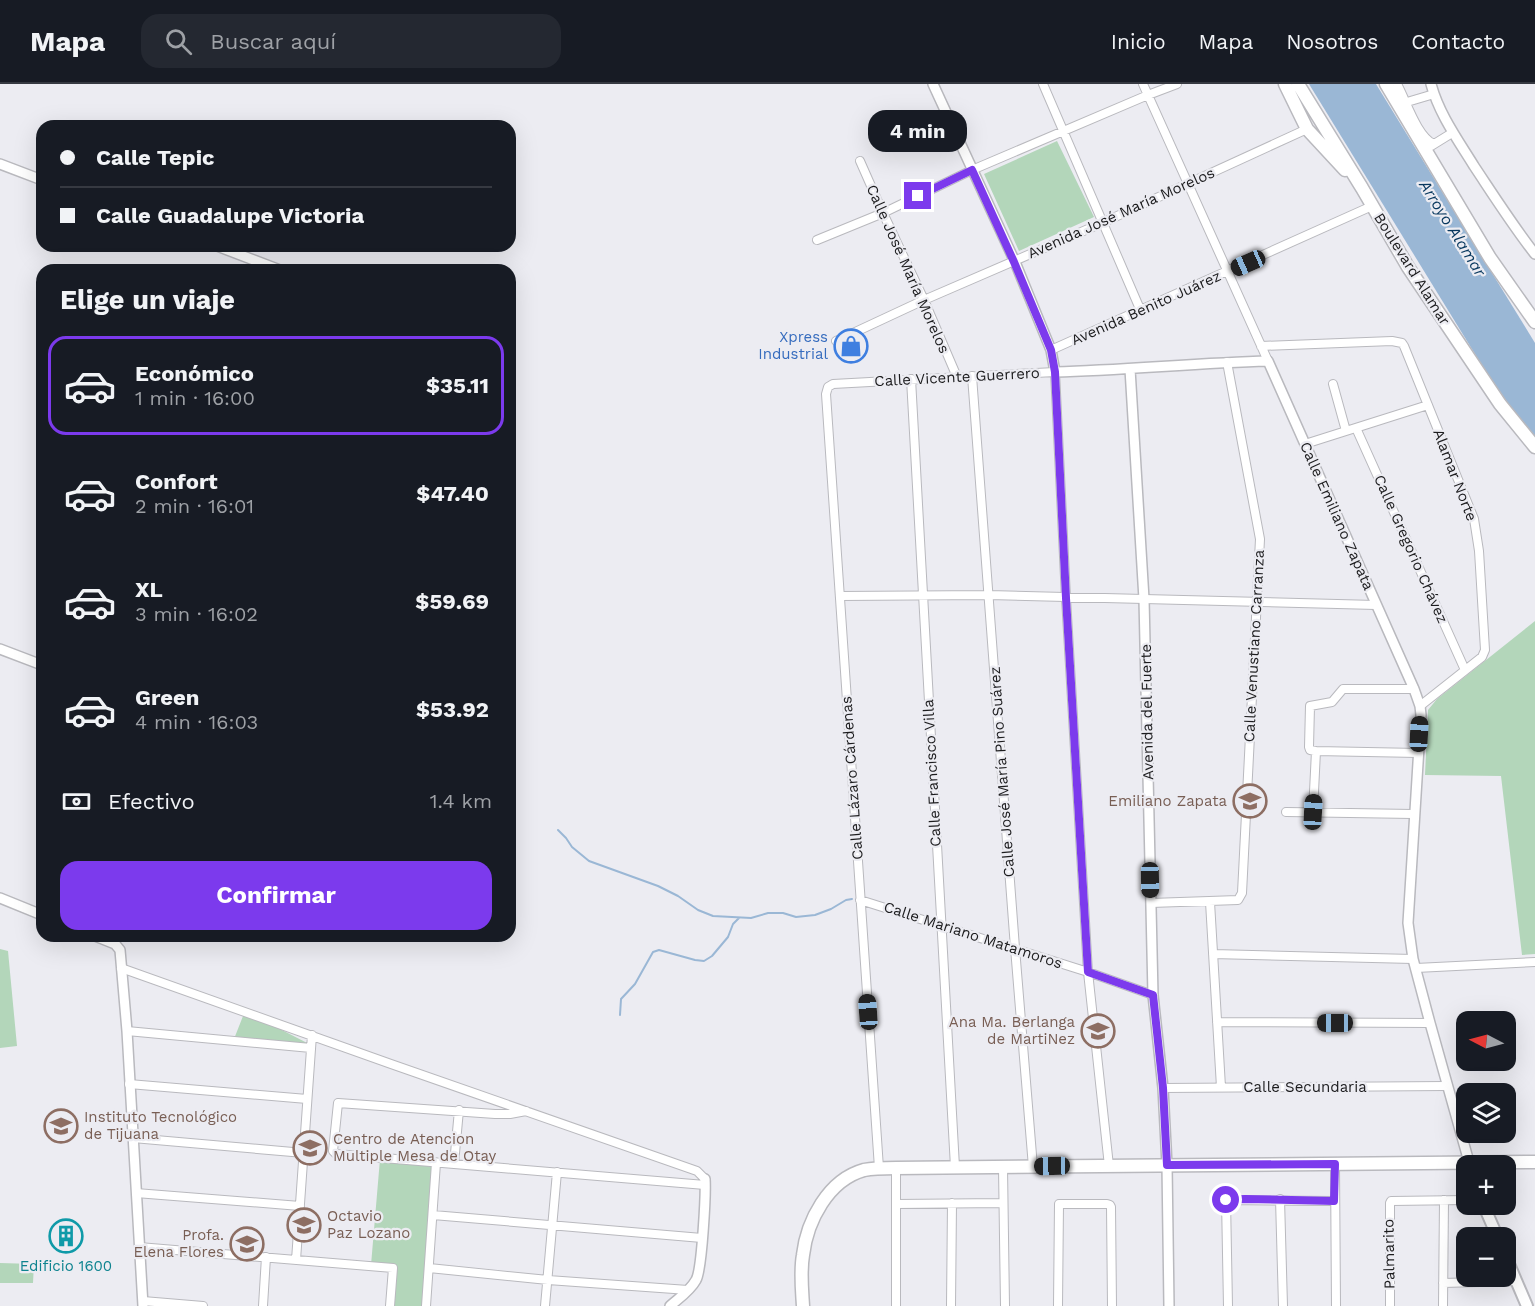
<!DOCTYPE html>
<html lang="es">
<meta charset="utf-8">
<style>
:root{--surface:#171b24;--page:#242831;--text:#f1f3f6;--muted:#9ea1a6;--line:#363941;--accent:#7c3aed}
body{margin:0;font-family:"Work Sans",sans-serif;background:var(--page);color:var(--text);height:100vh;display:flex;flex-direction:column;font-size:22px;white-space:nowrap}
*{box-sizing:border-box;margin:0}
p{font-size:20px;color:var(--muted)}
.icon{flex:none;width:33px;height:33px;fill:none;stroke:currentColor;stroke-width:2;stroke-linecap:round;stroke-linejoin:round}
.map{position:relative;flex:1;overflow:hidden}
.sheet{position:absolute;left:36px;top:180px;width:480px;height:678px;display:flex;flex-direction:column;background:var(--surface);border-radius:18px;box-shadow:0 6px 24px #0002}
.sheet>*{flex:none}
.hud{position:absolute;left:36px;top:36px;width:480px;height:132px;border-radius:18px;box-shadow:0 6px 24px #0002;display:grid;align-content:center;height:132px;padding:0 24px;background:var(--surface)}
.needle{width:39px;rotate:276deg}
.buttons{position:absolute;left:1456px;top:927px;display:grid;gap:12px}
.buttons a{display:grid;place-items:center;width:60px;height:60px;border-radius:12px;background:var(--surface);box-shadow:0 6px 24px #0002;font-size:30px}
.end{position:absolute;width:27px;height:27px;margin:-14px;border:8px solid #7c3aed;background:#fff;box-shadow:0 0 0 3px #fff}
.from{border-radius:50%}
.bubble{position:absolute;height:42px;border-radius:18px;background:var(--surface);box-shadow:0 6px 24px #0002;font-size:20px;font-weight:700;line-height:42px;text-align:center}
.car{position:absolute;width:18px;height:36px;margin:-18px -9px;border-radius:8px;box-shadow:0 0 4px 2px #0007;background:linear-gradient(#222 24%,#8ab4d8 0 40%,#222 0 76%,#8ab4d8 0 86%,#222 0)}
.hud b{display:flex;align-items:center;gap:21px;height:57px;font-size:22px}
.hud b+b{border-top:2px solid var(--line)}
.hud i{width:15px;height:15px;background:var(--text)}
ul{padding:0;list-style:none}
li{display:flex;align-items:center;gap:18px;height:99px;margin:0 12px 9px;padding:0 12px;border:3px solid transparent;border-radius:18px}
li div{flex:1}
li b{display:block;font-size:22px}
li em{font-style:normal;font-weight:700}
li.on{border-color:var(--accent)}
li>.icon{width:54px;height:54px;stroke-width:1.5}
h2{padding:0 24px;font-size:27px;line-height:72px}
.pay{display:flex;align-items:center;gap:15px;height:66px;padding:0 24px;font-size:22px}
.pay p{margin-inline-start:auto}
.button{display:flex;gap:12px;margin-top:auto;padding:12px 24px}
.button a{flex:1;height:69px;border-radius:18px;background:var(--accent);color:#fff;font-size:24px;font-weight:700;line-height:69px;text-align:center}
header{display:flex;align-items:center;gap:36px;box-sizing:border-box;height:84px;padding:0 30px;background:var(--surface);border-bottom:2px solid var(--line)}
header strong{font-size:28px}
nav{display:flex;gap:33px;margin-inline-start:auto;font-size:21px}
.search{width:420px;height:54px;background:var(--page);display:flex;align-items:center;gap:15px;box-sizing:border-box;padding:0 21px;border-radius:18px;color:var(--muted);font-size:22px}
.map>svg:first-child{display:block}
.green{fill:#b3d6ba}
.water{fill:#9ab7d5}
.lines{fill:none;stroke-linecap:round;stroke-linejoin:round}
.stream{stroke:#9ab7d5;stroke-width:2}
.minor-casing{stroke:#b9b9be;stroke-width:10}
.tertiary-casing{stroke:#b9b9be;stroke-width:12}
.secondary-casing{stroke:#b9b9be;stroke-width:14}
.primary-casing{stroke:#b9b9be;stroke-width:15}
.trunk-casing{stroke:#b9b9be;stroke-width:15}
.minor{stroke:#fff;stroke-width:8}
.tertiary{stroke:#fff;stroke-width:9}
.secondary{stroke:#fff;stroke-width:10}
.primary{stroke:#fff;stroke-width:12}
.trunk{stroke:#fff;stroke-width:12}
.route{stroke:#7c3aed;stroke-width:8}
.labels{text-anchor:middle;stroke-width:4.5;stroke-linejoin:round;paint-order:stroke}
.street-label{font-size:15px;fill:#1c1c1e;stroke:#ececf2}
.shop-label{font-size:15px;fill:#366cbe;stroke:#ececf2;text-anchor:end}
.education-label{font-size:15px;fill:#785e54;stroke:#ececf2;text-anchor:end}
.culture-label{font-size:15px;fill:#0d838f;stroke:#ececf2}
.water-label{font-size:16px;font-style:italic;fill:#07375e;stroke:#ececf2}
</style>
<header>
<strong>Mapa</strong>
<div class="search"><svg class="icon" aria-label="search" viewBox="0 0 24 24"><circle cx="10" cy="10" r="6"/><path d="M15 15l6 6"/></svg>Buscar aquí</div>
<nav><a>Inicio</a><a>Mapa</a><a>Nosotros</a><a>Contacto</a></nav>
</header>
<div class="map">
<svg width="1535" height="1222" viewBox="0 0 1535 1222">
<rect width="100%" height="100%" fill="#ececf2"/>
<path class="green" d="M1057 57 1094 133 1019 167 984 90Z
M1535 537V870L1522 871 1501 692 1425 691 1428 626 1437 615Z
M0 865 8 867 17 962 0 964Z
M245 927 311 961 234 955Z
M380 1075 436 1079 425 1222H391L394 1184 371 1181Z
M0 1179 34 1180 33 1199H0Z"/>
<path class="water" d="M1309 0H1376L1535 259V354L1494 301Z"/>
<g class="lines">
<path class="stream" d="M558 746 566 754 572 763 589 777 658 802 678 812 698 826 713 832 751 834 768 829H783L796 833 815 831 831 825 846 816 852 815
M620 931 621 915 635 900 653 868 659 866 695 876 704 877 712 872 728 853 733 840 739 834"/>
<g class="minor-casing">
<path id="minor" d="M1043 0 1140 225
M1143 0 1268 277
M1397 0C1406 16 1417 53 1434 60
M1407 18 1434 10
M1431 62 1452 49
M860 77 883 129 924 216 957 293
M817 156 883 129 972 86 1148 11 1177 0
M836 257 924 216 1102 139 1307 45
M1261 262 1392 257 1402 259 1404 262 1474 435 1479 467 1485 566 1482 573 1420 622
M1051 266 1372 122
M972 292 1015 864 1033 1083
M911 295 955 1083
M1333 300 1346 347
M1356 344 1465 586
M1305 360 1428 321
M840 512 989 511 1376 521
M1414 605H1343L1332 618 1310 622 1309 663 1310 666 1316 667 1418 669
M1286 728 1413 730
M1313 728 1316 667
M860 816 1088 888 1153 911
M1210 818 1221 1003
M1151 819 1238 816 1242 809 1260 455 1227 278
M1213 870 1413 875
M121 884 391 980 697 1087 705 1095
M1416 884 1535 878
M1217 938 1430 939
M127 947 311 964
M129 1000 307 1015
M1163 1004 1447 1002
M526 1027 510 1030H495L338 1019 333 1067 336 1070 705 1101
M133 1054 304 1069
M454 1080 459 1026
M1335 1080 1336 1222
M1003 1083 1005 1222
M879 1084 826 310 828 303 833 300 1055 288 1066 514 1088 888 1109 1082
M136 1109 300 1122
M1280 1115 1283 1222
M896 1120 1003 1119
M433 1131 702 1154
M139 1163 393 1184 390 1222
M296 1176 312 951
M429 1184 548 1196 688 1206
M1443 1199 1516 1197
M143 1217 203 1222
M263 1222 266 1173
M426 1222 436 1079
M545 1222 557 1088
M896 1222V1084
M951 1222 952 1119
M1058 1222 1059 1120H1107L1110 1121 1111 1123 1112 1222
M1228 1222 1226 1116 1334 1117
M1390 1222V1119L1391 1117 1467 1116
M1443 1222 1444 1116"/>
</g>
<g class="tertiary-casing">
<path id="tertiary" d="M933 0 1015 178 1051 266 1055 288C1126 286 1197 279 1268 277L1414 605 1420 622 1421 631 1408 839 1413 875 1430 939 1469 1078
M1431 0C1439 30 1458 56 1474 82 1494 112 1513 142 1535 170
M0 80 42 96
M217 162 280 186
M1130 285 1144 515 1153 911 1163 1004 1167 1081 1169 1222
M0 565 42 581
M0 814 42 831
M95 852 115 860 120 866 127 947 143 1222
M670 1222C679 1214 690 1207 696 1196 702 1186 706 1109 705 1095"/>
</g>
<g class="secondary-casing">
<path id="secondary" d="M1483 1120 1498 1154
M1506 1173 1527 1222"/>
</g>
<g class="primary-casing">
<path id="primary" d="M803 1222C802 1205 800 1188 803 1171 807 1137 828 1096 864 1086 874 1084 885 1084 896 1084L1535 1078"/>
</g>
<g class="trunk-casing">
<path id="trunk" d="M1285 0 1307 45 1345 86
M1298 0 1362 104 1408 183 1500 320 1535 363
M1386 0 1490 174 1535 238"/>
</g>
<use href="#minor" class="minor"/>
<use href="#tertiary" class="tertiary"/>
<use href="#secondary" class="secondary"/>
<use href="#primary" class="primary"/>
<use href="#trunk" class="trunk"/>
</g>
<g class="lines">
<path class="route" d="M918 112 972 86 1014 178 1051 266 1055 288 1066 514 1088 888 1153 911 1163 1004 1167 1081 1335 1080 1334 1117 1245 1115 1226 1116"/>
</g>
<defs>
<g id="shop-ring" transform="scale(1.725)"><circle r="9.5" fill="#ececf2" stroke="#3f7fe0" stroke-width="1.5"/><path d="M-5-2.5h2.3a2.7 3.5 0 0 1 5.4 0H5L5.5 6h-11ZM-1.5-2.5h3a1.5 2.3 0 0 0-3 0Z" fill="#3f7fe0"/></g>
<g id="school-ring" transform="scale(1.725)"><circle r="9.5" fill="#ececf2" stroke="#8d6e63" stroke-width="1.5"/><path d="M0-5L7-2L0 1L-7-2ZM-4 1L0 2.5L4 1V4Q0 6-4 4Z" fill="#8d6e63"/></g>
<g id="university-ring" transform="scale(1.725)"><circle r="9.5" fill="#ececf2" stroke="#8d6e63" stroke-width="1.5"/><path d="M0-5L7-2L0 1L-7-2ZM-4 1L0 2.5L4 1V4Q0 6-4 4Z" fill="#8d6e63"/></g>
<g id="building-ring" transform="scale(1.725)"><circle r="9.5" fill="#ececf2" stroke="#0f9aa8" stroke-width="1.5"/><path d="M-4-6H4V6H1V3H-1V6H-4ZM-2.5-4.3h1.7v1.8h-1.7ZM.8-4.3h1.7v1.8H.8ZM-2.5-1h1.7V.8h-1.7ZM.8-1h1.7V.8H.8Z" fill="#0f9aa8"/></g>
</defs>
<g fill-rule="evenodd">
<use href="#shop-ring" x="851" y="262"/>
<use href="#school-ring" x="1250" y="717"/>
<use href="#school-ring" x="1098" y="947"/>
<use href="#university-ring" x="61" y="1042"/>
<use href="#school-ring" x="310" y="1064"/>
<use href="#school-ring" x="304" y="1141"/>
<use href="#building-ring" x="66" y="1152"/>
<use href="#school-ring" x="247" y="1160"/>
</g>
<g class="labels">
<g class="street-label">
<text transform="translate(1121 129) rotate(-24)" y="5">Avenida José María Morelos</text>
<text transform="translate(908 185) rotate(66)" y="5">Calle José María Morelos</text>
<text transform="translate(1412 185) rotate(58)" y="5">Boulevard Alamar</text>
<text transform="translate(1146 224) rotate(-24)" y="5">Avenida Benito Juárez</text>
<text transform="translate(957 293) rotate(-3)" y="5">Calle Vicente Guerrero</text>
<text transform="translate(1455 391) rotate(69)" y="5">Alamar Norte</text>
<text transform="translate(1337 432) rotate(66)" y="5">Calle Emiliano Zapata</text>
<text transform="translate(1411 465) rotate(66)" y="5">Calle Gregorio Chávez</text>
<text transform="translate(1254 562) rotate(-87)" y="5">Calle Venustiano Carranza</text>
<text transform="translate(1147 628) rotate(-91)" y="5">Avenida del Fuerte</text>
<text transform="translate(1002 688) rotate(-94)" y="5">Calle José María Pino Suárez</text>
<text transform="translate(932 689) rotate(-93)" y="5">Calle Francisco Villa</text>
<text transform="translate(852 694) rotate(-94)" y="5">Calle Lázaro Cárdenas</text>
<text transform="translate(973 851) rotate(18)" y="5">Calle Mariano Matamoros</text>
<text x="1305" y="1008">Calle Secundaria</text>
<text transform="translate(1389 1170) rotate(-91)" y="5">Palmarito</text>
</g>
<g class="shop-label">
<text x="828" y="258">Xpress<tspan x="828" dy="17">Industrial</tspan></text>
</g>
<g class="education-label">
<text x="1227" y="722">Emiliano Zapata</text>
<text x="1075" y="943">Ana Ma. Berlanga<tspan x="1075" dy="17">de MartiNez</tspan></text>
<text x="84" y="1038" text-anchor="start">Instituto Tecnológico<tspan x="84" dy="17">de Tijuana</tspan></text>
<text x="333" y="1060" text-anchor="start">Centro de Atencion<tspan x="333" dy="17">Multiple Mesa de Otay</tspan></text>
<text x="327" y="1137" text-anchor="start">Octavio<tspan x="327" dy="17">Paz Lozano</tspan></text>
<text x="224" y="1156">Profa.<tspan x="224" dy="17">Elena Flores</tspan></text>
</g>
<g class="culture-label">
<text x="66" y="1187">Edificio 1600</text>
</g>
<g class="water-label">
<text transform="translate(1453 144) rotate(58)" y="6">Arroyo Alamar</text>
</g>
</g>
</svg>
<div class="buttons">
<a><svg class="needle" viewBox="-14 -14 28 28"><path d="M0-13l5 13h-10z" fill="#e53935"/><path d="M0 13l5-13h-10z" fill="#9ea1a6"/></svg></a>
<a><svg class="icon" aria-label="layers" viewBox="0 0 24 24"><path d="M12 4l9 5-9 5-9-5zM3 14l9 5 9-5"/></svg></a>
<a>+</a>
<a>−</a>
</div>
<i class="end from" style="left:1226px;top:1116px"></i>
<i class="end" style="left:918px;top:112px"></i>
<div class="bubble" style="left:868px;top:26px;width:99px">4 min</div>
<i class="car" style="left:1248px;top:179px;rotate:246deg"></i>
<i class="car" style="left:1419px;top:650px;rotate:3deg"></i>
<i class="car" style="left:1313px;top:728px;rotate:3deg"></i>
<i class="car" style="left:1150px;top:796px;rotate:179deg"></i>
<i class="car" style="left:868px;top:928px;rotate:356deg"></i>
<i class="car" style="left:1335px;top:939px;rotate:270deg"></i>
<i class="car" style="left:1052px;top:1082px;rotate:269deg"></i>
<div class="hud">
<b><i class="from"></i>Calle Tepic</b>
<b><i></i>Calle Guadalupe Victoria</b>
</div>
<section class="sheet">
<h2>Elige un viaje</h2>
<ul>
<li class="on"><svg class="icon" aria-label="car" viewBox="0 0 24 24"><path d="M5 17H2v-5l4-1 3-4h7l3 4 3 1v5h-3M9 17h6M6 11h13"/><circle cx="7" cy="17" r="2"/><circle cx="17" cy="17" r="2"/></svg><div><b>Económico</b><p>1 min · 16:00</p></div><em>$35.11</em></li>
<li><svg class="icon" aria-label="car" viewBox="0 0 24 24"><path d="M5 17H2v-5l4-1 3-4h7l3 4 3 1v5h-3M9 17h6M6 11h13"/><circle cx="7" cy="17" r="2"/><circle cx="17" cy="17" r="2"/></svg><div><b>Confort</b><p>2 min · 16:01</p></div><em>$47.40</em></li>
<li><svg class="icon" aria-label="car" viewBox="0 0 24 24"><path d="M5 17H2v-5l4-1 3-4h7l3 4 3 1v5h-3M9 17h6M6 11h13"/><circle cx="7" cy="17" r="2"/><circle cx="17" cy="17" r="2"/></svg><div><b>XL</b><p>3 min · 16:02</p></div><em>$59.69</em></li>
<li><svg class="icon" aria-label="car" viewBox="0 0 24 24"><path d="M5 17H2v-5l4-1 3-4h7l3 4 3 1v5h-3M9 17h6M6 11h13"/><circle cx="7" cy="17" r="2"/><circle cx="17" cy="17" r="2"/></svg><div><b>Green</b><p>4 min · 16:03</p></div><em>$53.92</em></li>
</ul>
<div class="pay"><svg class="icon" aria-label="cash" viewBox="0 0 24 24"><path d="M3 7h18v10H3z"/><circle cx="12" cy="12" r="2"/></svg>Efectivo<p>1.4 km</p></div>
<div class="button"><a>Confirmar</a></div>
</section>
</div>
